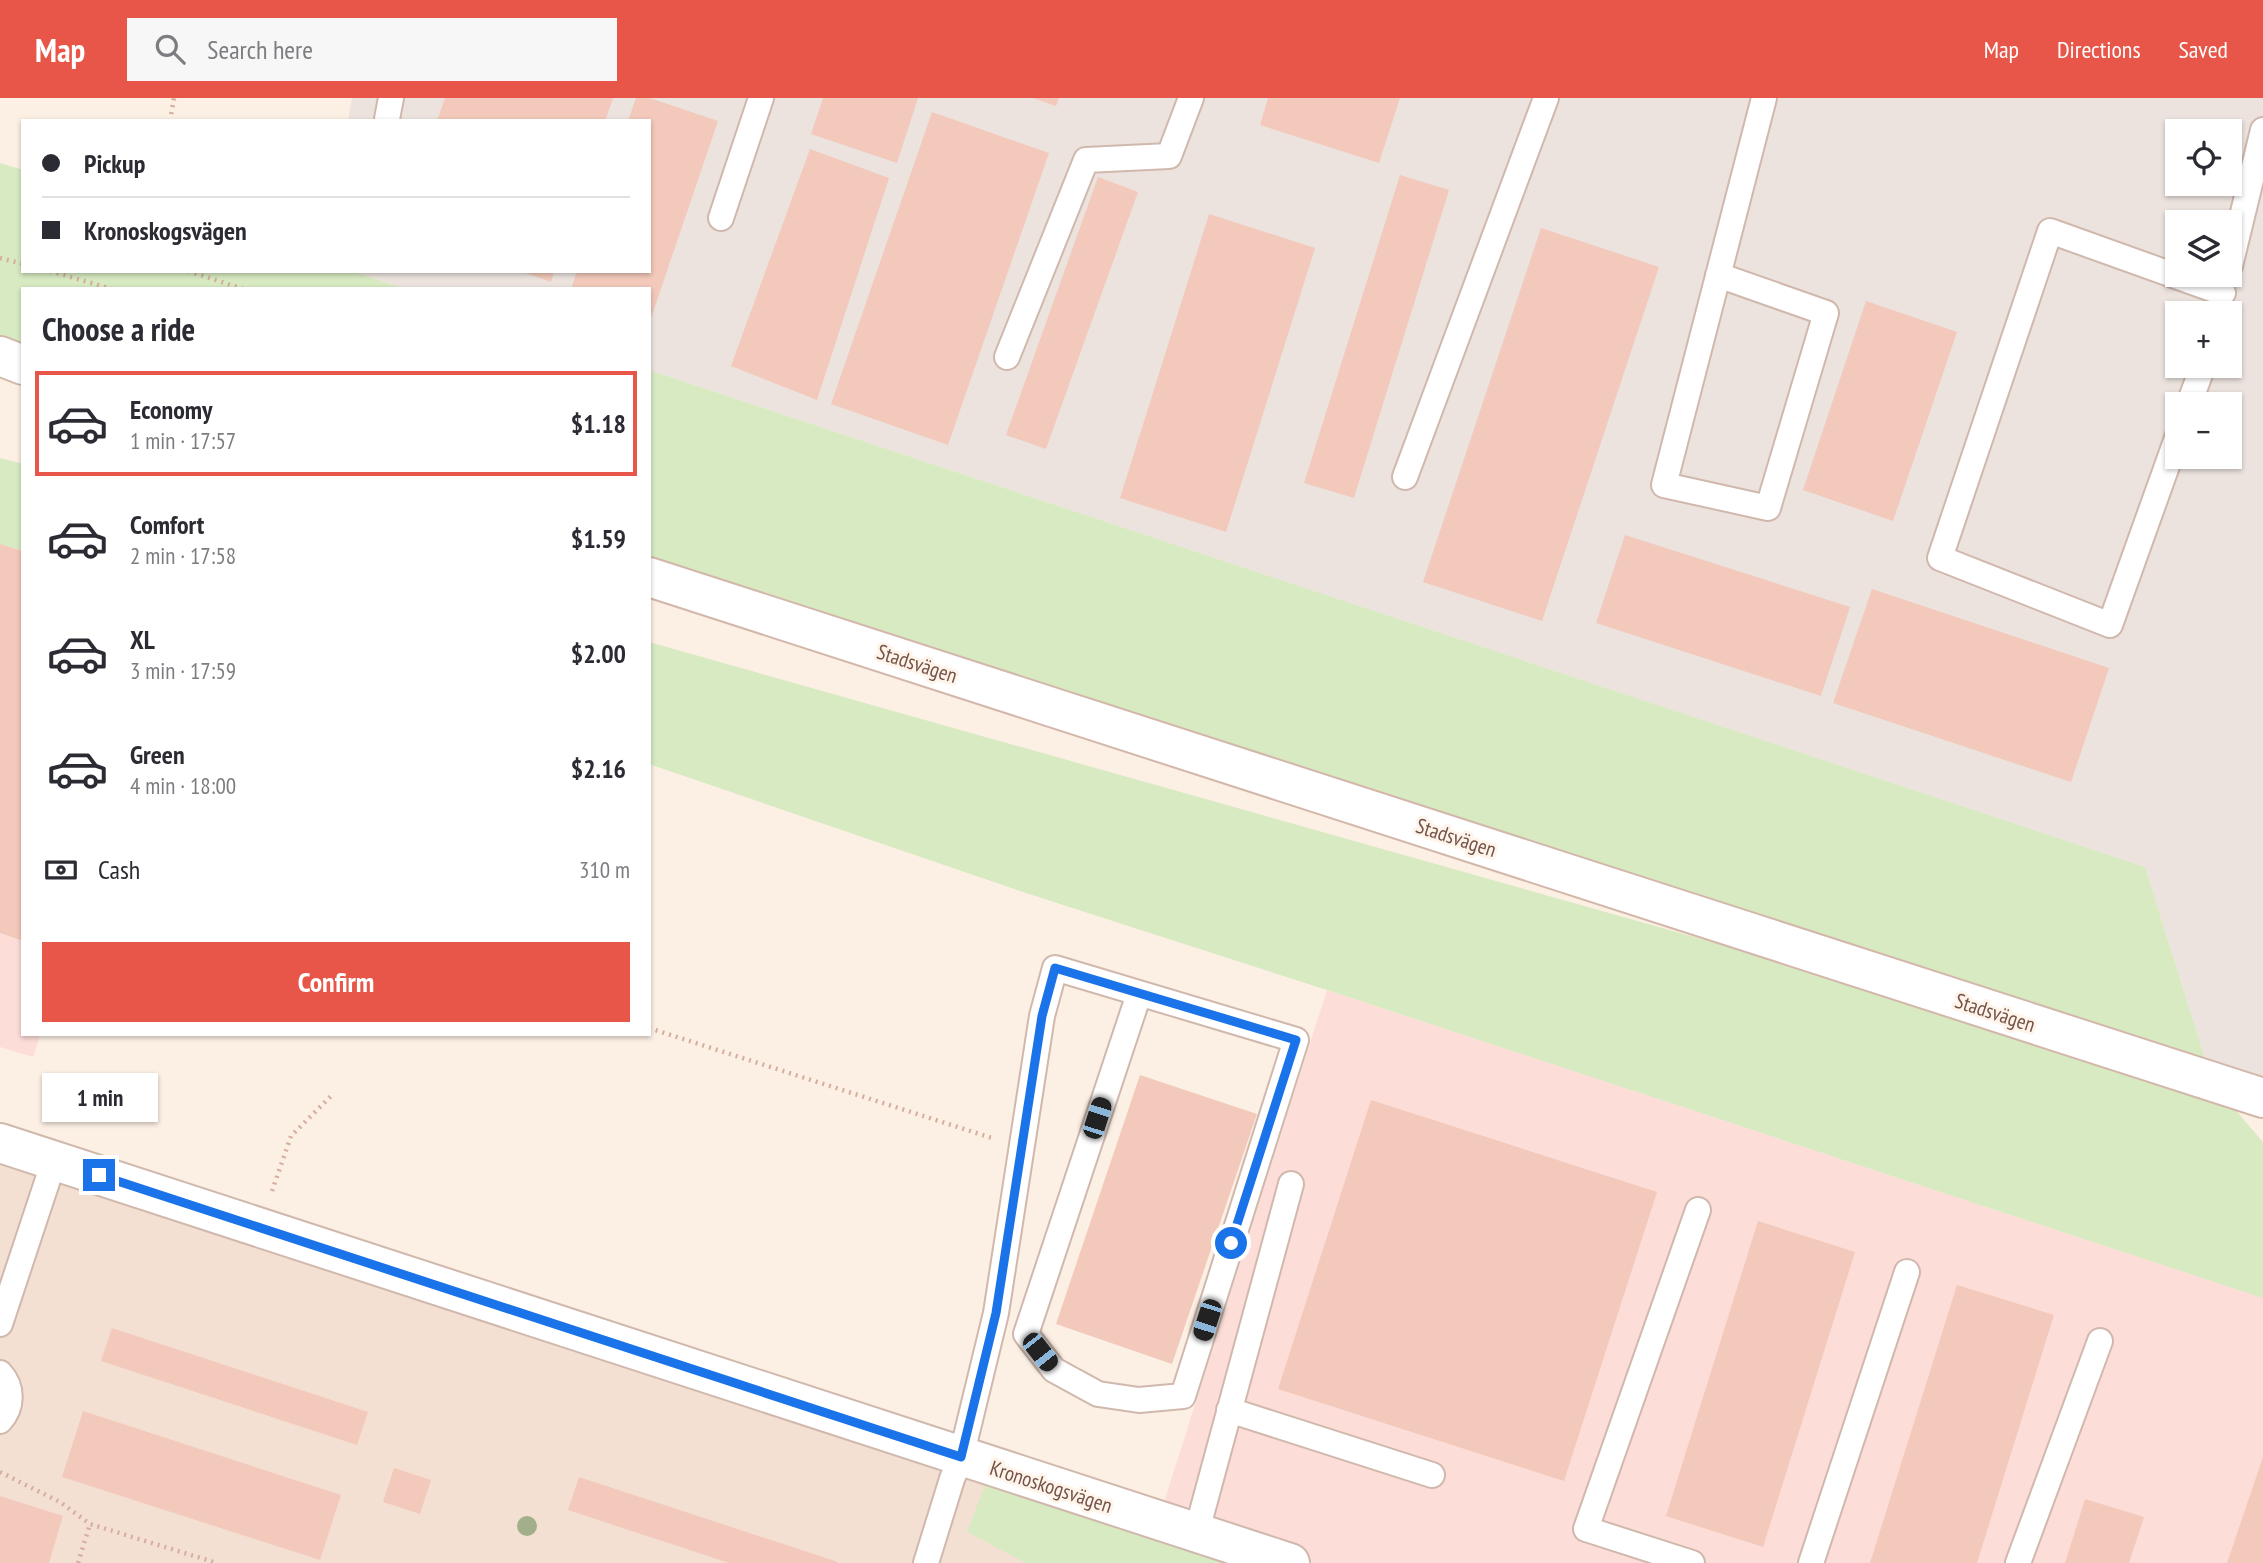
<!DOCTYPE html>
<meta charset="utf-8">
<style>
:root{--surface:#fff;--page:#f7f7f7;--text:#2b2b33;--muted:#7c7c81;--line:#e1e1e2;--accent:#e75648}
body{margin:0;font-family:"PT Sans Narrow",sans-serif;background:var(--page);color:var(--text);height:100vh;display:flex;flex-direction:column;font-size:26px;white-space:nowrap}
*{box-sizing:border-box;margin:0}
p{font-size:23px;color:var(--muted)}
.icon{flex:none;width:38px;height:38px;fill:none;stroke:currentColor;stroke-width:2;stroke-linecap:round;stroke-linejoin:round}
.map{position:relative;flex:1;overflow:hidden}
.panel{position:absolute;left:21px;top:189px;width:630px;height:749px;display:flex;flex-direction:column;background:var(--surface);border-radius:0px;box-shadow:0 2px 5px #0004}
.panel>*{flex:none}
.guide{position:absolute;left:21px;top:21px;width:630px;height:154px;border-radius:0px;box-shadow:0 2px 5px #0004;display:grid;align-content:center;height:154px;padding:0 21px;background:var(--surface)}
.buttons{position:absolute;left:2165px;top:21px;display:grid;gap:14px}
.buttons a{display:grid;place-items:center;width:77px;height:77px;border-radius:0px;background:var(--surface);box-shadow:0 2px 5px #0004;font-size:35px}
.end{position:absolute;width:32px;height:32px;margin:-16px;border:9px solid #1a73e8;background:#fff;box-shadow:0 0 0 4px #fff}
.from{border-radius:50%}
.bubble{position:absolute;height:49px;border-radius:0px;background:var(--surface);box-shadow:0 2px 5px #0004;font-size:23px;font-weight:700;line-height:49px;text-align:center}
.car{position:absolute;width:21px;height:42px;margin:-21px -10px;border-radius:9px;box-shadow:0 0 5px 2px #0007;background:linear-gradient(#222 24%,#8ab4d8 0 40%,#222 0 76%,#8ab4d8 0 86%,#222 0)}
.guide b{display:flex;align-items:center;gap:24px;height:66px;font-size:26px}
.guide b+b{border-top:2px solid var(--line)}
.guide i{width:18px;height:18px;background:var(--text)}
ul{padding:0;list-style:none}
li{display:flex;align-items:center;gap:21px;height:105px;margin:0 14px 10px;padding:0 7px;border:4px solid transparent;border-radius:0px}
li div{flex:1}
li b{display:block;font-size:26px}
li em{font-style:normal;font-weight:700}
li.on{border-color:var(--accent)}
li>.icon{width:63px;height:63px;stroke-width:1.5}
h2{padding:0 21px;font-size:32px;line-height:84px}
.pay{display:flex;align-items:center;gap:18px;height:77px;padding:0 21px;font-size:26px}
.pay p{margin-inline-start:auto}
.cta{display:flex;gap:14px;margin-top:auto;padding:14px 21px}
.cta a{flex:1;height:80px;border-radius:0px;background:var(--accent);color:#fff;font-size:28px;font-weight:700;line-height:80px;text-align:center}
header{display:flex;align-items:center;gap:42px;box-sizing:border-box;height:98px;padding:0 35px;background:var(--accent);color:#fff}
header strong{font-size:33px}
nav{display:flex;gap:38px;margin-inline-start:auto;font-size:24px}
.search{width:490px;height:63px;background:var(--page);display:flex;align-items:center;gap:18px;box-sizing:border-box;padding:0 24px;border-radius:0px;color:var(--muted);font-size:26px}
.map>svg:first-child{display:block}
.residential{fill:#f4e0d2}
.commercial{fill:#fdddd7}
.industrial{fill:#ece3de;fill-rule:evenodd}
.green{fill:#d7eac2}
.building{fill:#f2c9bb}
.lines{fill:none;stroke-linecap:round;stroke-linejoin:round}
.service-casing{stroke:#d0b8ad;stroke-width:28}
.minor-casing{stroke:#d0b8ad;stroke-width:42}
.secondary-casing{stroke:#d3b7aa;stroke-width:42}
.path{stroke:#d6ad9e;stroke-width:4.5;stroke-dasharray:2 5;stroke-linecap:butt}
.service{stroke:#fff;stroke-width:24}
.minor{stroke:#fff;stroke-width:38}
.secondary{stroke:#fff;stroke-width:38}
.tree{fill:#a2af8a}
.route{stroke:#1a73e8;stroke-width:9}
.labels{text-anchor:middle;stroke-width:6;stroke-linejoin:round;paint-order:stroke}
.street-label{font-size:21px;fill:#745349;stroke:#fff4e9}
</style>
<header>
<strong>Map</strong>
<div class="search"><svg class="icon" aria-label="search" viewBox="0 0 24 24"><circle cx="10" cy="10" r="6"/><path d="M15 15l6 6"/></svg>Search here</div>
<nav><a>Map</a><a>Directions</a><a>Saved</a></nav>
</header>
<div class="map">
<svg width="2263" height="1465" viewBox="0 0 2263 1465">
<rect width="100%" height="100%" fill="#fcefe3"/>
<path class="residential" d="M0 1045 1290 1465H0Z"/>
<path class="commercial" d="M0 835 23 843V936H40L33 959 0 949Z
M1327 892 2263 1200V1465H1290L1158 1423Z"/>
<path class="industrial" d="M352 0H2263V1000L2213 986 2145 769 649 272V191H405L352 173H649V23H348ZM2177 33H2230V86H2177ZM2177 124H2230V177H2177ZM2177 215H2230V268H2177ZM2177 306H2230V359H2177Z"/>
<path class="green" d="M0 65 23 72V173H352L405 191H23V267L0 258Z
M649 272 2145 769 2213 986 2263 1044V1200L1327 892 1026 795 649 666V544L2187 978 649 479Z
M0 360 23 366V453L0 446Z
M992 1369 1290 1465H1026L967 1434Z"/>
<path class="building" d="M445 0H613L605 23H437Z
M636 0H650L718 23 650 223 649 191H571L577 173H649V23H628Z
M823 0H918L897 65 811 36Z
M1033 0H1059L1056 8Z
M1268 0H1400L1379 65 1260 27Z
M932 14 1049 55 948 347 831 306Z
M810 51 889 80 817 302 731 268Z
M1400 77 1449 92 1354 400 1304 385Z
M1098 79 1138 94 1046 351 1006 337Z
M1209 116 1315 150 1226 434 1120 400Z
M1541 130 1659 169 1542 523 1423 484Z
M520 173H554L551 184Z
M1866 203 1957 234 1893 423 1803 392Z
M1625 437 1850 509 1821 598 1596 525Z
M0 446 23 453V843L0 835Z
M1872 491 2109 570 2071 684 1833 605Z
M1140 977 1257 1016 1172 1266 1056 1226Z
M1371 1002 1657 1094 1564 1383 1278 1291Z
M1758 1123 1855 1154 1763 1449 1666 1418Z
M1957 1187 2054 1217 1977 1465H1870Z
M112 1230 368 1314 357 1347 101 1263Z
M83 1313 341 1397 320 1462 62 1379Z
M2263 1359V1465H2227Z
M394 1370 431 1382 420 1416 383 1404Z
M579 1379 838 1464V1465H729L568 1412Z
M0 1398 63 1418 49 1465H0Z
M2085 1401 2144 1419 2129 1465H2065Z"/>
<g class="lines">
<g class="service-casing">
<path id="service" d="M387 21 391 0
M721 120 761 0
M2230 168 2263 32
M1718 177 1826 215 1768 410 1664 387 1764 0
M1007 259 1086 62 1169 58 1191 0
M2189 306 2203 268
M2177 340 2110 527 1940 460 2050 133 2223 195
M1405 379 1546 0
M0 1226 54 1063
M0 1275C13 1289 13 1309 0 1323
M1229 1312 1432 1377
M1196 1436 1291 1086
M926 1465 952 1381 961 1359 996 1215 1042 918 1055 870 1296 942 1183 1298 1139 1302 1098 1296 1054 1272 1026 1236 1139 896
M1692 1465 1586 1431 1698 1112
M1811 1465 1907 1174
M2018 1465 2100 1243"/>
</g>
<g class="minor-casing">
<path id="minor" d="M0 1045 1290 1465"/>
</g>
<g class="secondary-casing">
<path id="secondary" d="M0 258 23 267
M649 479 2263 1000"/>
</g>
<path class="path" d="M170 23 174 0
M0 160 23 166
M50 173 112 191
M188 173 243 191
M649 930 992 1040
M272 1093 291 1038 333 996
M0 1374 60 1404 90 1426 217 1465
M78 1465 90 1426"/>
<use href="#service" class="service"/>
<use href="#minor" class="minor"/>
<use href="#secondary" class="secondary"/>
</g>
<circle class="tree" cx="527" cy="1428" r="10"/>
<g class="lines">
<path class="route" d="M99 1077 961 1359 996 1215 1042 918 1055 870 1296 942 1231 1145"/>
</g>
<g class="labels">
<g class="street-label">
<text transform="translate(917 566) rotate(18)" y="7">Stadsvägen</text>
<text transform="translate(1456 740) rotate(18)" y="7">Stadsvägen</text>
<text transform="translate(1995 915) rotate(18)" y="7">Stadsvägen</text>
<text transform="translate(1051 1389) rotate(18)" y="7">Kronoskogsvägen</text>
</g>
</g>
</svg>
<div class="buttons">
<a><svg class="icon" aria-label="locate" viewBox="0 0 24 24"><circle cx="12" cy="12" r="6"/><path d="M12 2v4M12 18v4M2 12h4M18 12h4"/></svg></a>
<a><svg class="icon" aria-label="layers" viewBox="0 0 24 24"><path d="M12 4l9 5-9 5-9-5zM3 14l9 5 9-5"/></svg></a>
<a>+</a>
<a>−</a>
</div>
<i class="end from" style="left:1231px;top:1145px"></i>
<i class="end" style="left:99px;top:1077px"></i>
<div class="bubble" style="left:42px;top:975px;width:116px">1 min</div>
<i class="car" style="left:1097px;top:1020px;rotate:18deg"></i>
<i class="car" style="left:1207px;top:1222px;rotate:198deg"></i>
<i class="car" style="left:1040px;top:1254px;rotate:142deg"></i>
<div class="guide">
<b><i class="from"></i>Pickup</b>
<b><i></i>Kronoskogsvägen</b>
</div>
<section class="panel">
<h2>Choose a ride</h2>
<ul>
<li class="on"><svg class="icon" aria-label="car" viewBox="0 0 24 24"><path d="M5 17H2v-5l4-1 3-4h7l3 4 3 1v5h-3M9 17h6M6 11h13"/><circle cx="7" cy="17" r="2"/><circle cx="17" cy="17" r="2"/></svg><div><b>Economy</b><p>1 min · 17:57</p></div><em>$1.18</em></li>
<li><svg class="icon" aria-label="car" viewBox="0 0 24 24"><path d="M5 17H2v-5l4-1 3-4h7l3 4 3 1v5h-3M9 17h6M6 11h13"/><circle cx="7" cy="17" r="2"/><circle cx="17" cy="17" r="2"/></svg><div><b>Comfort</b><p>2 min · 17:58</p></div><em>$1.59</em></li>
<li><svg class="icon" aria-label="car" viewBox="0 0 24 24"><path d="M5 17H2v-5l4-1 3-4h7l3 4 3 1v5h-3M9 17h6M6 11h13"/><circle cx="7" cy="17" r="2"/><circle cx="17" cy="17" r="2"/></svg><div><b>XL</b><p>3 min · 17:59</p></div><em>$2.00</em></li>
<li><svg class="icon" aria-label="car" viewBox="0 0 24 24"><path d="M5 17H2v-5l4-1 3-4h7l3 4 3 1v5h-3M9 17h6M6 11h13"/><circle cx="7" cy="17" r="2"/><circle cx="17" cy="17" r="2"/></svg><div><b>Green</b><p>4 min · 18:00</p></div><em>$2.16</em></li>
</ul>
<div class="pay"><svg class="icon" aria-label="cash" viewBox="0 0 24 24"><path d="M3 7h18v10H3z"/><circle cx="12" cy="12" r="2"/></svg>Cash<p>310 m</p></div>
<div class="cta"><a>Confirm</a></div>
</section>
</div>
